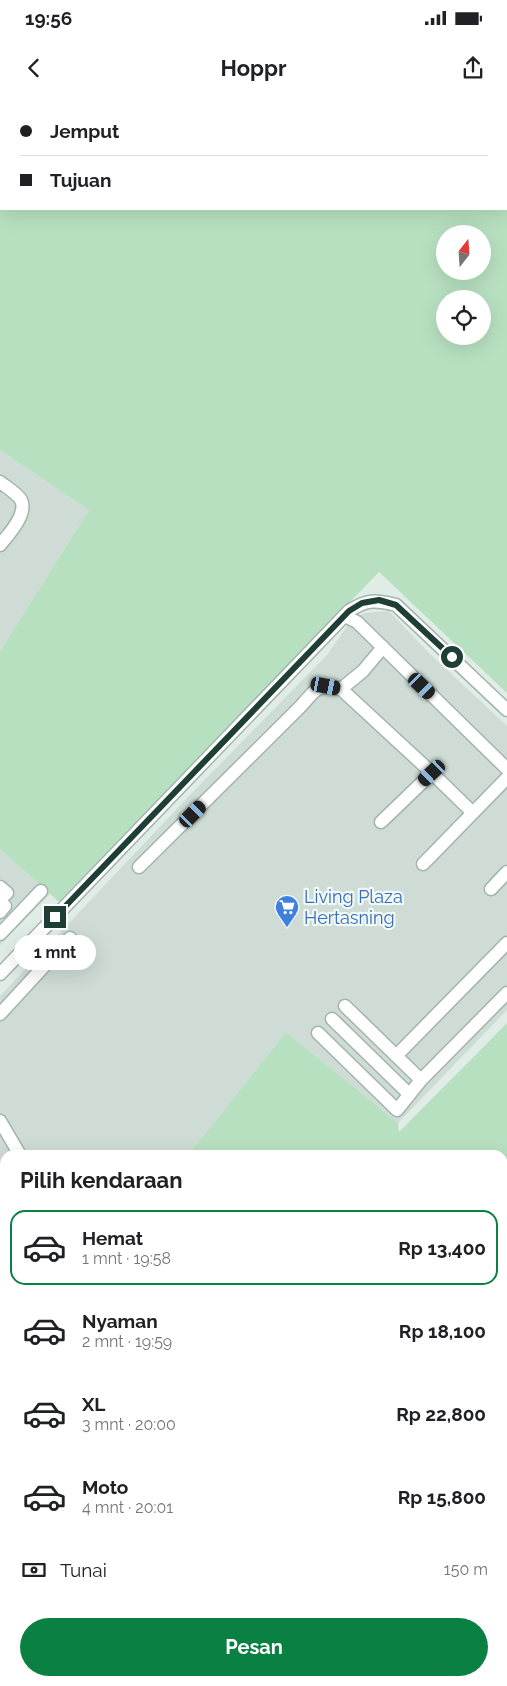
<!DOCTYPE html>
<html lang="id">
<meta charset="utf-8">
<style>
:root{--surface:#fff;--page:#f2f2f2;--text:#202124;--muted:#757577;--line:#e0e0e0;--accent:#0b8043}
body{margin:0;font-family:Raleway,sans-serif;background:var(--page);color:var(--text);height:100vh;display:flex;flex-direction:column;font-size:19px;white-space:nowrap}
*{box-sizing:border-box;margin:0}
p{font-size:16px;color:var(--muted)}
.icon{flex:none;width:28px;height:28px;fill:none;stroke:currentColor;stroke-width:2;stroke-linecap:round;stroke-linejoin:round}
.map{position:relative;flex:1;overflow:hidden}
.details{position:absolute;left:0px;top:1050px;width:508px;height:536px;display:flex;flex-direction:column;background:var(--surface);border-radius:15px 15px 0 0;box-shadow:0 5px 20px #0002}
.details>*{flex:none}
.banner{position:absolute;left:0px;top:0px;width:508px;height:110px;box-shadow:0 5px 20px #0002;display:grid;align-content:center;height:110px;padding:0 20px;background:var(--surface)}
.needle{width:32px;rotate:17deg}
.buttons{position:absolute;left:436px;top:125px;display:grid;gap:10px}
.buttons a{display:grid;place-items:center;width:55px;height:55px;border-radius:50%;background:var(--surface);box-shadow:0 5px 20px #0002;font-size:25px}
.end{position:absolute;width:22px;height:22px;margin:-11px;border:6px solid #1f3f35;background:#fff;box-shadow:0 0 0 2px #fff}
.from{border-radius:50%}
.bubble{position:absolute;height:35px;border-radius:18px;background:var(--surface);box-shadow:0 5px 20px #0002;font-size:16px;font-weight:700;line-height:35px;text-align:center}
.car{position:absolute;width:15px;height:30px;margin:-15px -8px;border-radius:6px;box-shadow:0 0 4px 1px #0007;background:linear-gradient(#222 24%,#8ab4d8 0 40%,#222 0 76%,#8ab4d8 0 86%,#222 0)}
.banner b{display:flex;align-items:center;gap:18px;height:48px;font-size:19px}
.banner b+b{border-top:1px solid var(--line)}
.banner i{width:12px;height:12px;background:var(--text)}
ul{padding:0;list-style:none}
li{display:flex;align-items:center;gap:15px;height:75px;margin:0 10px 8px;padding:0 10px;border:2px solid transparent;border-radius:15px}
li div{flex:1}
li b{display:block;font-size:19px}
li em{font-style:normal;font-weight:700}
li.on{border-color:var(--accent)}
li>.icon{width:45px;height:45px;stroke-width:1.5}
h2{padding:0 20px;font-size:22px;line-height:60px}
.pay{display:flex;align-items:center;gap:12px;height:55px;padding:0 20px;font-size:19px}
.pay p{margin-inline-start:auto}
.primary-button{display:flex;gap:10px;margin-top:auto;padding:10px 20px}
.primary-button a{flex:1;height:58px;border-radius:30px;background:var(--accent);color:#fff;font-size:20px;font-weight:700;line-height:58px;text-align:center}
.status{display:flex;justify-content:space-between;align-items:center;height:35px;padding:0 25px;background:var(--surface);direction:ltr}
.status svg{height:14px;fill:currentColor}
header{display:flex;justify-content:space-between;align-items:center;height:65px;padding:0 20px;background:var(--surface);font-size:22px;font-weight:700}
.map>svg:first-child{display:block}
.built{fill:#cedcd5}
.green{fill:#b7e0c0;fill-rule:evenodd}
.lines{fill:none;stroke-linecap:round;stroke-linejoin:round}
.lane-casing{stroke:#a2b5ad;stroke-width:15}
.street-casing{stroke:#a2b5ad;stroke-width:18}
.primary-casing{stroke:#c0c9c6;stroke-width:18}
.lane{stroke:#fff;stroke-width:12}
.street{stroke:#fff;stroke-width:15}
.primary{stroke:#60a692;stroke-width:15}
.route{stroke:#1f3f35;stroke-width:6}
.labels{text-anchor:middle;stroke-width:4.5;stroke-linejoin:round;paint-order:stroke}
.shop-label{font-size:18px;fill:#366cbe;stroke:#f1f9f4;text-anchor:start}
</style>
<div class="status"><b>19:56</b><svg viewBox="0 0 49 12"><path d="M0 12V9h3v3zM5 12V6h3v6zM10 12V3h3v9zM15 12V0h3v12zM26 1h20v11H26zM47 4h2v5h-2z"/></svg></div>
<header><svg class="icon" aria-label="back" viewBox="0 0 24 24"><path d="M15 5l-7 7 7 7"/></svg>Hoppr<svg class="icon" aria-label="share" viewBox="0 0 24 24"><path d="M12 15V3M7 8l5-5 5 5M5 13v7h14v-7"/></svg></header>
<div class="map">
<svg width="507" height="1586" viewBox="0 0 507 1586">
<rect width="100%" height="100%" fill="#e0ede6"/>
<path class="built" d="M0 350 89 410 0 551Z
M389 511 430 554 507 626V910L398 1023 286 932 188 1055H5V1207H0V896L187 698 327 555 348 525 364 513Z
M0 749 50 794 0 845Z
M502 1367 507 1371V1481L503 1487Z
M0 1572 5 1576V1581H10L15 1586H0Z
M118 1581H432L428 1586H115Z"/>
<path class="green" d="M0 0H507V593L379 472 59 802 0 749V551L89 410 0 350ZM1 1H506V109H1ZM445 134H482V171H445ZM445 199H482V236H445Z
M507 923V1371L502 1367V1055H188L286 932 398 1023 399 1032Z
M0 1207H5V1478L0 1469Z
M507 1481V1586H428L432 1581H502V1487Z"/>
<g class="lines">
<g class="lane-casing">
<path id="lane" d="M0 382C6 387 17 393 21 400 28 414 8 435 0 445
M345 516 357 522 507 669
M341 589 432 673 381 722
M432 673 473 713
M423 764 507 678
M139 767 300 607C317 589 315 584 341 589L363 571 383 547
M0 787 7 793 0 799
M491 789 507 772
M0 801 5 806 0 812
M0 834 41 791
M0 874 349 511C367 499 376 500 396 505L507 610
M0 914 70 838
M332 919 409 994
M318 933 397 1010 421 980 345 906
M396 956 507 843
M421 980 507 893
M0 1021 20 1055
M0 1130 5 1144
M0 1170 5 1163"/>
</g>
<g class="street-casing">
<path id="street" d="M301 1586 304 1581"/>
</g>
<g class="primary-casing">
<path id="primary" d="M0 1485 5 1492
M0 1540 5 1545
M39 1581 44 1586
M84 1581 89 1586"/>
</g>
<use href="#lane" class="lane"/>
<use href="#street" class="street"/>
<use href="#primary" class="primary"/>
</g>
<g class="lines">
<path class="route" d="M55 817 349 511 362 503 379 500 396 505 452 557"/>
</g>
<defs>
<g id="supermarket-pin" transform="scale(1.25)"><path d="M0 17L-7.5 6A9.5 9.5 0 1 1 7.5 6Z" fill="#3f7fe0" stroke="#f1f9f4"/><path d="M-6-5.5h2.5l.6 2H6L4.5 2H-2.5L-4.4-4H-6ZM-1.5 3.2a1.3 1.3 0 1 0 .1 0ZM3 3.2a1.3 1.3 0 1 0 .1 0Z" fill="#fff"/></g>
</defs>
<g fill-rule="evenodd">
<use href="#supermarket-pin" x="287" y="807"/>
</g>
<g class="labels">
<g class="shop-label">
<text x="304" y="803">Living Plaza<tspan x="304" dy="21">Hertasning</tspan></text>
</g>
</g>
</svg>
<div class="buttons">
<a><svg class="needle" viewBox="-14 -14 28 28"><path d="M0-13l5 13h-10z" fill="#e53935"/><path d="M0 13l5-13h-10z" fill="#757577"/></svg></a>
<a><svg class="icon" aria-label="locate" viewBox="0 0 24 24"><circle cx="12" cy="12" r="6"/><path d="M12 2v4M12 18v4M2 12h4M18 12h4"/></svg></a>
</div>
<i class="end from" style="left:452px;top:557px"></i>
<i class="end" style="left:55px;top:817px"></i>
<div class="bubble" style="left:14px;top:835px;width:82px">1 mnt</div>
<i class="car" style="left:326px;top:586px;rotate:101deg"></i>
<i class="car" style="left:422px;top:586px;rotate:134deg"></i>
<i class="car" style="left:432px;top:673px;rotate:227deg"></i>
<i class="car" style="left:193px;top:714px;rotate:45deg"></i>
<div class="banner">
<b><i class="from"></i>Jemput</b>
<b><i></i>Tujuan</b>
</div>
<section class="details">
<h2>Pilih kendaraan</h2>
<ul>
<li class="on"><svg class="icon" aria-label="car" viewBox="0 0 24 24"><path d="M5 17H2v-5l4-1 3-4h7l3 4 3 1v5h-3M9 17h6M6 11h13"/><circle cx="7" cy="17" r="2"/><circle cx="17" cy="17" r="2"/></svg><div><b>Hemat</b><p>1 mnt · 19:58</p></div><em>Rp 13,400</em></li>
<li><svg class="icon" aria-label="car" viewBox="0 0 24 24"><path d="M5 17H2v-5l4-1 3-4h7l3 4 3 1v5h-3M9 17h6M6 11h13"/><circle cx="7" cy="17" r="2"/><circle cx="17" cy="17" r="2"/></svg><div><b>Nyaman</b><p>2 mnt · 19:59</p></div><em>Rp 18,100</em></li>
<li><svg class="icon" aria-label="car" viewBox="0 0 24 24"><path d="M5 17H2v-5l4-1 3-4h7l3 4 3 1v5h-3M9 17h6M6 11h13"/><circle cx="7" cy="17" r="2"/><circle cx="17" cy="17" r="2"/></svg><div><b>XL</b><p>3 mnt · 20:00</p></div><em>Rp 22,800</em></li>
<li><svg class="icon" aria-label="car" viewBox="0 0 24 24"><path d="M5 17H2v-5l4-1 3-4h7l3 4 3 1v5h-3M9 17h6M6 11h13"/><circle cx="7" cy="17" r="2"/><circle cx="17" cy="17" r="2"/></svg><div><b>Moto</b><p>4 mnt · 20:01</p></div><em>Rp 15,800</em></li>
</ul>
<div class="pay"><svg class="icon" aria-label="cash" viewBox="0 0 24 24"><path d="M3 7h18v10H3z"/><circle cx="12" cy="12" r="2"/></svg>Tunai<p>150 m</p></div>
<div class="primary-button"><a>Pesan</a></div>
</section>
</div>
